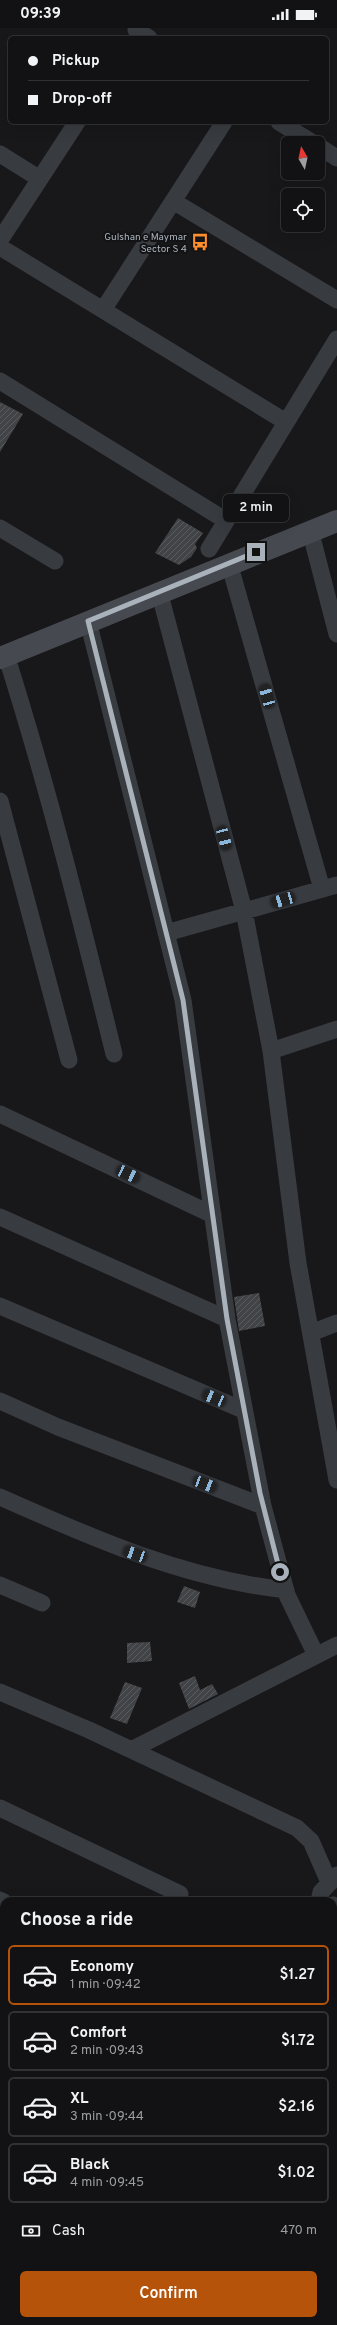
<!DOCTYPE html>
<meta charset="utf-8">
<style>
:root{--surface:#121214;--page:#1f2022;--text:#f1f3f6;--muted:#9c9ea0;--line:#313234;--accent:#b45309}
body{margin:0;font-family:Overpass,sans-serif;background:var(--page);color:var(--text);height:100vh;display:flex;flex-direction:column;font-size:15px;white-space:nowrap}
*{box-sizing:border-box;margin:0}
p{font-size:13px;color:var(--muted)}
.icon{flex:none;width:22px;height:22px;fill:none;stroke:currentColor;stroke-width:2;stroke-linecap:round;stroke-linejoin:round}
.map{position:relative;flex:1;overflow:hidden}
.sheet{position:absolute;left:0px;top:1869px;width:337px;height:428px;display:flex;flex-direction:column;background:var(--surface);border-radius:12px 12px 0 0;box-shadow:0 4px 16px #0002,0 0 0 1px var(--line)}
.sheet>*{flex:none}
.guide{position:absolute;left:8px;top:8px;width:321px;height:88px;border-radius:6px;box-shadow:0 4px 16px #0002,0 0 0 1px var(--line);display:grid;align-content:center;height:88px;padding:0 20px;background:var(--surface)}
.needle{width:26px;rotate:351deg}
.controls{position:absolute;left:281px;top:108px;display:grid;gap:8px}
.controls a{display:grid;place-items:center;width:44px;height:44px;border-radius:6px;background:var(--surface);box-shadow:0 4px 16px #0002,0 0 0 1px var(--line);font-size:20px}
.end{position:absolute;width:18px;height:18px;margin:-9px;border:5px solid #a9b2bb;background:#111;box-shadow:0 0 0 2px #111}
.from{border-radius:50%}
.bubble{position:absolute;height:28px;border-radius:6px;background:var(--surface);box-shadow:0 4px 16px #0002,0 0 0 1px var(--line);font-size:13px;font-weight:600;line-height:28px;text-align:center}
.car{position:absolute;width:12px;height:24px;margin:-12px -6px;border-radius:5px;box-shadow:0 0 3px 1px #0007;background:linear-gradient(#222 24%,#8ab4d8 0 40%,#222 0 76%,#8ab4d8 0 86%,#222 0)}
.guide b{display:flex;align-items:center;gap:14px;height:38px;font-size:15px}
.guide b+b{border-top:1px solid var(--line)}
.guide i{width:10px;height:10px;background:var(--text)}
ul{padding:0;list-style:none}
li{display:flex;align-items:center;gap:12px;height:60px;margin:0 8px 6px;padding:0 12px;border:2px solid var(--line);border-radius:6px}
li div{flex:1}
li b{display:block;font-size:15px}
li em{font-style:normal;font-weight:600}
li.selected{border-color:var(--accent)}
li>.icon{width:36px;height:36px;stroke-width:1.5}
h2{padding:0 20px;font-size:18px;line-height:48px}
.pay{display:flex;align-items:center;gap:10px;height:44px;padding:0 20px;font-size:15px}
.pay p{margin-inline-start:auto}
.cta{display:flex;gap:8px;margin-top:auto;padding:8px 20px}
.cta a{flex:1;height:46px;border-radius:6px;background:var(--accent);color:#fff;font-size:16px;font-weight:600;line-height:46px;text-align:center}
.status{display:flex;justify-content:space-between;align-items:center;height:28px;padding:0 20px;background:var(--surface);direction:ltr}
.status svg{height:11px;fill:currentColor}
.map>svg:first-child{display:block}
.building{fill:url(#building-hatch)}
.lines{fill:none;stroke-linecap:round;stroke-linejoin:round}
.street{stroke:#383b40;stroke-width:17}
.secondary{stroke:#464a50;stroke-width:22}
.route{stroke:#a9b2bb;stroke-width:5}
.labels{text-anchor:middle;stroke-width:4;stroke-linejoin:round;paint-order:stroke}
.poi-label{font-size:10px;fill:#a9b2bb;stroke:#131315;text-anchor:end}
</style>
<div class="status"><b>09:39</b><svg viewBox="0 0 49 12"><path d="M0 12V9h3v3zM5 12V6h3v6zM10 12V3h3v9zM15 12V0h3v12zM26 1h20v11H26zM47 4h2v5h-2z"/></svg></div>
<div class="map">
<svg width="337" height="2297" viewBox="0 0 337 2297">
<defs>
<pattern id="building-hatch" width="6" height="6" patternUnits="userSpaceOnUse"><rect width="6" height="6" fill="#424347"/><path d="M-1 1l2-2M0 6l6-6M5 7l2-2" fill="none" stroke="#5a5c60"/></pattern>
</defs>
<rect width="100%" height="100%" fill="#18181a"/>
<path class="building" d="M0 374 23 386 0 424Z
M178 490 203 505 195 516 197 520 191 529 179 537 155 525Z
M259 1265 265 1298 239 1303 234 1269Z
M184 1558 200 1564 195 1580 177 1574Z
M150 1614 152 1633 127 1635V1615Z
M195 1648 200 1662 212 1656 218 1666 189 1681 179 1655Z
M125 1654 142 1660 127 1696 110 1690Z"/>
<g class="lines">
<path class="street" d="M136 2 149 10
M279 94 313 115
M318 118 337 130
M0 126 40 151
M173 173 337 272
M0 212 77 94
M0 219 286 394
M103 282 224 94
M0 353 225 492
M0 500 55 533
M310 502 337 606
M209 521 337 311
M229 535 322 861
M159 563 244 883 271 1023 298 1235 337 1452
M88 593 183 972 227 1291 263 1478 287 1567 316 1627
M6 627C48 759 81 892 114 1026
M0 773 69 1032
M166 905 337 857
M271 1023 337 1001
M0 1086 213 1187
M0 1189 227 1291
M0 1278 243 1382
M311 1305 337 1295
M0 1373 58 1399 263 1478
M0 1469C92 1510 185 1551 286 1562
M0 1557 42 1575
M0 1664 89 1702 297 1800 311 1813 329 1854
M131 1722 337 1617
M0 1780 180 1866
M0 1872 4 1874
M319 1873 321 1864 337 1847
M333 1877 337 1882
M333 1963 337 1959
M0 1988 4 1990
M333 2018 337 2022
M0 2086 4 2083
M333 2105 337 2103
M333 2195 337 2193
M0 2251 4 2247
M333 2266 337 2262
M66 2297 71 2293
M187 2297 192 2293
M300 2297 305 2293"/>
<path class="secondary" d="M0 630 337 493"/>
</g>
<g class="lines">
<path class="route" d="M256 524 88 593 183 972 227 1291 260 1465 280 1544"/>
</g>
<defs>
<g id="bus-bare" transform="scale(1.38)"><path d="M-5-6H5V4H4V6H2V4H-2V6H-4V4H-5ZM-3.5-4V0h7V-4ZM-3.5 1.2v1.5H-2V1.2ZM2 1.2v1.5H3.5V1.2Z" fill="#ff8e2b" stroke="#131315" stroke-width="2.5" paint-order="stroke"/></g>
</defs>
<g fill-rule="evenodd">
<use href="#bus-bare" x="200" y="214"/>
</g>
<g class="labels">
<g class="poi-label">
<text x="187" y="212">Gulshan e Maymar<tspan x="187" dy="12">Sector S 4</tspan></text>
</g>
</g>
</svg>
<div class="controls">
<a><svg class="needle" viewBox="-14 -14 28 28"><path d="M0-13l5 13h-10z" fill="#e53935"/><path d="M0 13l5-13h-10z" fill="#9c9ea0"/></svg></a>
<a><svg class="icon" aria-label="locate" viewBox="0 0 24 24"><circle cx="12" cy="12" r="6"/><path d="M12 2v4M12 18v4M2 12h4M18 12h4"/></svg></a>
</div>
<i class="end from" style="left:280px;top:1544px"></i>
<i class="end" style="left:256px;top:524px"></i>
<div class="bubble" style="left:223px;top:466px;width:66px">2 min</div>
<i class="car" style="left:267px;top:668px;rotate:344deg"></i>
<i class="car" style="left:224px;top:810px;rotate:165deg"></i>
<i class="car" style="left:283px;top:872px;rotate:254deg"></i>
<i class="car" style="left:128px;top:1146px;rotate:115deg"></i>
<i class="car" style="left:214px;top:1370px;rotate:293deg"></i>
<i class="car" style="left:205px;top:1456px;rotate:111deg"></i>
<i class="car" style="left:135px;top:1526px;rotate:290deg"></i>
<div class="guide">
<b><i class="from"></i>Pickup</b>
<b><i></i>Drop-off</b>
</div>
<section class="sheet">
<h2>Choose a ride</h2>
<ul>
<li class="selected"><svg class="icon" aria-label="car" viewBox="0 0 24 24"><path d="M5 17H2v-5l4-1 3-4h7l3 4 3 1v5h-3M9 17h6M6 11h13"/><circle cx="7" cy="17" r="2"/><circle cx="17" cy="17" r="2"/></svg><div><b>Economy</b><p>1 min · 09:42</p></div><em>$1.27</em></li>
<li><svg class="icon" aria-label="car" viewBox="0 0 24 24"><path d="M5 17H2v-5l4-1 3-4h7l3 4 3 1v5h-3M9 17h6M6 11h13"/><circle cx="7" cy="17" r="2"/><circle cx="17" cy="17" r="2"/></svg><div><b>Comfort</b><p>2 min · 09:43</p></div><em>$1.72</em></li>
<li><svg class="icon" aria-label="car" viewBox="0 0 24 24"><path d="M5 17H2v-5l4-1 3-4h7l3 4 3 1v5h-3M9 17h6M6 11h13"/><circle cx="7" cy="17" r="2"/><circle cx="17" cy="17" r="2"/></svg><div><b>XL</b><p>3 min · 09:44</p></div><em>$2.16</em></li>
<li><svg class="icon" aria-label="car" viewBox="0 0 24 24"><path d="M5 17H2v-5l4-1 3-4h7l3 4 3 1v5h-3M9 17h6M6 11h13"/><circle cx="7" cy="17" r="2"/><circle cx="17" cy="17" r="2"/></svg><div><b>Black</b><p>4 min · 09:45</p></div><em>$1.02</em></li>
</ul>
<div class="pay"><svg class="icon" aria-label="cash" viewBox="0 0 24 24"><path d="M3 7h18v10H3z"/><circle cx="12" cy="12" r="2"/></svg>Cash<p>470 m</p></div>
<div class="cta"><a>Confirm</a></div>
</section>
</div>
